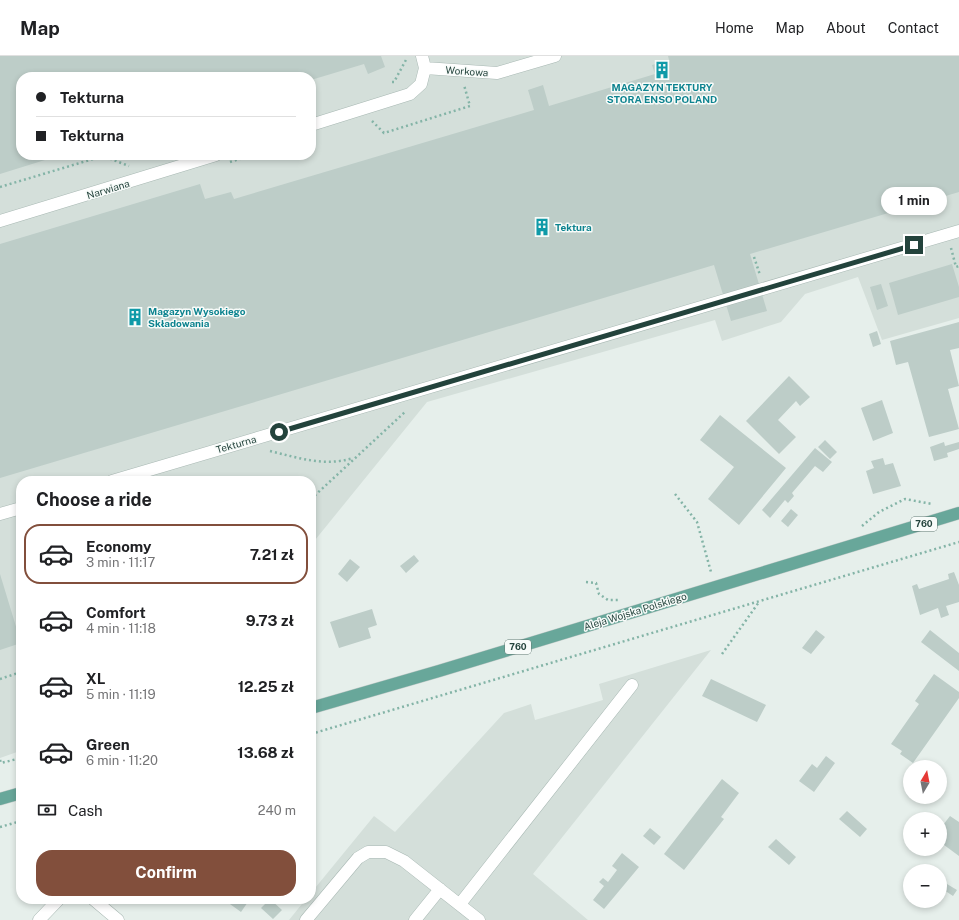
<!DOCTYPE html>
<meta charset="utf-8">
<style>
:root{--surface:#fff;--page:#f2f2f2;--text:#202124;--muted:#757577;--line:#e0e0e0;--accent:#824f3c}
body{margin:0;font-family:"Public Sans",sans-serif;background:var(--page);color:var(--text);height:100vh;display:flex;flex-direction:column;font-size:15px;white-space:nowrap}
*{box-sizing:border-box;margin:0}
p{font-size:13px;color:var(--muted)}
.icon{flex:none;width:22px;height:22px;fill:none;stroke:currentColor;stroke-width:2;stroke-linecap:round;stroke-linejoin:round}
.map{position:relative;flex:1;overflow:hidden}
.sheet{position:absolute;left:16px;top:420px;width:300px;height:428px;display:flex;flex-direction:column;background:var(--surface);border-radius:16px;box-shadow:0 2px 6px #0003}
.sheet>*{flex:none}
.banner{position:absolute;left:16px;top:16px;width:300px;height:88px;border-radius:16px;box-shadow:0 2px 6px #0003;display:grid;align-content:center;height:88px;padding:0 20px;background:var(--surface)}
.needle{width:26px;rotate:10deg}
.controls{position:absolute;left:903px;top:704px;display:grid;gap:8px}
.controls a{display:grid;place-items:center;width:44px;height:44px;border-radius:50%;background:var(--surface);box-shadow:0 2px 6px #0003;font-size:20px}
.end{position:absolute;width:18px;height:18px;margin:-9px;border:5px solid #23433c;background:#fff;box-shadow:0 0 0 2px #fff}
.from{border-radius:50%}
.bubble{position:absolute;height:28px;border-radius:14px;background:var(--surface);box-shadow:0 2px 6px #0003;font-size:13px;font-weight:700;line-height:28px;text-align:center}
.banner b{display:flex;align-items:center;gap:14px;height:38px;font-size:15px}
.banner b+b{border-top:1px solid var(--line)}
.banner i{width:10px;height:10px;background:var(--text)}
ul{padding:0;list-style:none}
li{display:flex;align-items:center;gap:12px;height:60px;margin:0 8px 6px;padding:0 12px;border:2px solid transparent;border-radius:16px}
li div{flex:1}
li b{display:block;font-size:15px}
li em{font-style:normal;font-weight:700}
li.on{border-color:var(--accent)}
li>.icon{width:36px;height:36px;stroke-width:1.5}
h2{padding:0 20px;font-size:18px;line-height:48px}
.pay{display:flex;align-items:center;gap:10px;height:44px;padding:0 20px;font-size:15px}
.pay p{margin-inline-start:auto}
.button{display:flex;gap:8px;margin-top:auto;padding:8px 20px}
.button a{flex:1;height:46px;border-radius:16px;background:var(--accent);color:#fff;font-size:16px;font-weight:700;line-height:46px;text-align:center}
header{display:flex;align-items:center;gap:24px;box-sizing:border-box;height:56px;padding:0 20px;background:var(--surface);border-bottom:1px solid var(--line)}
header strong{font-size:19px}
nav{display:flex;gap:22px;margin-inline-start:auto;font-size:14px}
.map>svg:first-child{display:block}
.built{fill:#d4dfda;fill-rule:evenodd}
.building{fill:#bdcdc8}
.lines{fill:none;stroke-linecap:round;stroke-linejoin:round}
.minor-casing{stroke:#a8b8b3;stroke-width:13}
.major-casing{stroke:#c1cac8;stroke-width:13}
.path{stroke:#84b4a7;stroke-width:2.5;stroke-dasharray:2 3;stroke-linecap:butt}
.minor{stroke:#fff;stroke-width:12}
.major{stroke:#68a79a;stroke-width:12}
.route{stroke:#23433c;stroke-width:5}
.labels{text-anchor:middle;stroke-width:3;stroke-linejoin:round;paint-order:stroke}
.shield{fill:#f7fbf9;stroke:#637a75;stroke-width:1}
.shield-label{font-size:9px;font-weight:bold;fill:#23433c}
.street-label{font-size:10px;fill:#23433c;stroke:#f7fbf9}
.culture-label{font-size:10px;font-weight:bold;fill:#0d838f;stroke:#f7fbf9;text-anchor:start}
</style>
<header>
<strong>Map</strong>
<nav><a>Home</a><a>Map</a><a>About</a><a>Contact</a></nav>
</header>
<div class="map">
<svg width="959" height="864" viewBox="0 0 959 864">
<rect width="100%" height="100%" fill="#e6efeb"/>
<path class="built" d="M0 0H959V262L882 284 858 221 805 238 781 266 722 285 715 264 427 346 311 489V425H21V691L17 696 0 702ZM21 21H311V99H21Z
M711 594 533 818 588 864H289L306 843H311V837L374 760 395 776 504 657 531 648 535 664 603 644 599 628Z"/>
<path class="building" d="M0 0H381L385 11 368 18 364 8 311 24V21H21V99H61L0 118Z
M668 0H959V136L750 198 767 255 731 265 714 209 0 422V188L200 128 205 143 231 136 234 143 534 54 528 34 543 29 549 50 655 18 652 9 669 4Z
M952 208 959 231V241L898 259 889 227Z
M881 228 888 250 877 254 870 231Z
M959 266V292L950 294 959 330 948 333 959 373 929 381 908 306 896 309 890 285Z
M877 275 881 288 873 291 869 278Z
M789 320 810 341 800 350 796 345 778 364 796 381 779 398 746 365Z
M882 344 893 377 873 385 861 352Z
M720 359 786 412 739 469 708 443 734 411 700 384Z
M825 384 837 396 830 403 818 391Z
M944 386 945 390 959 386V393L947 397 948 401 934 405 930 391Z
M815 392 832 406 823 416 815 410 792 437 794 440 788 447 785 444 770 462 762 454Z
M883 402 885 409 893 407 901 430 873 438 866 415 874 412 871 405Z
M791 453 798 459 788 471 781 465Z
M21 481V493L17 482Z
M414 499 419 505 406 517 400 510Z
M350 503 360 511 347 526 338 518Z
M954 516 959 529V546L946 550 949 559 941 562 938 552 920 559 912 530 917 528 919 533 949 523 948 518Z
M0 518 21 587 0 594Z
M372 553 377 569 368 572 371 582 339 592 330 566Z
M816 574 825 581 811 598 802 592Z
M930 574 959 597V615L921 586Z
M934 618 959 636V642L913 707 900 698 902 695 891 688 919 648 915 645Z
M711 623 766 649 757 666 702 640Z
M826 700 835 707 814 736 799 725 812 708 817 712Z
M722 723 739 737 721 761 724 763 684 814 664 798Z
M847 755 867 773 860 781 839 763Z
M950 760 959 766V800L940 786V773Z
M650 772 661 781 654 789 643 780Z
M776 783 796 801 789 809 768 791Z
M622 797 639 811 604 853 593 844 604 830 599 826 603 822 608 826 617 814 612 810Z
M947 828 957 834 953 840 944 834Z
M223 843H250L241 856Z
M270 843 282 854 273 863 261 852Z"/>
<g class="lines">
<g class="minor-casing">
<path id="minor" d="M422 0 425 12
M425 12 497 17 555 0
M311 69 410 38 421 28 425 12
M0 165 216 99
M112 425 959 175
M0 458 21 452
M93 843 118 864
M460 848 632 629
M39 864 59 843
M306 864 358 802 368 796H386L404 805 479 864
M415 864 440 833"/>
</g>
<g class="major-casing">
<path id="major" d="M311 652 439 615 959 457
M0 743 21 737"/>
</g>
<path class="path" d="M392 26H394L407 2
M372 65 384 77 470 50 464 29
M230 106 252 99
M0 131 103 100 129 110
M951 192 956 211 959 210
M754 201 760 219
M270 395C299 402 325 411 353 402
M675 438 697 466 711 516
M311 443 406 355
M862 470 879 456 905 443 932 448
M586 526 596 527 599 538 608 544H618
M722 598 759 546
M0 623 21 616
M311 678 959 486
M0 704 1 707 21 702
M0 771 21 765"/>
<use href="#minor" class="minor"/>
<use href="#major" class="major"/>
</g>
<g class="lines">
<path class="route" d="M279 376 914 189"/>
</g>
<defs>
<g id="building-bare" transform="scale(1.38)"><path d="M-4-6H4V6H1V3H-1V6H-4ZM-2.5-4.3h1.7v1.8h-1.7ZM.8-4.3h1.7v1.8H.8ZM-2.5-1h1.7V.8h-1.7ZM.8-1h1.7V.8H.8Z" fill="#0f9aa8" stroke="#f7fbf9" stroke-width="2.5" paint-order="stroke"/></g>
</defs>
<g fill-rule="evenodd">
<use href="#building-bare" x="662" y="14"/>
<use href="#building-bare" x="542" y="171"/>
<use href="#building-bare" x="135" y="261"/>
</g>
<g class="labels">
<g class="shield">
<rect x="911" y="461" width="26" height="14" rx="3"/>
<rect x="505" y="584" width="26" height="14" rx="3"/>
</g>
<g class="shield-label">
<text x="924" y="471">760</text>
<text x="518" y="594">760</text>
</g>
<g class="street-label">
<text transform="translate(467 15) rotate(4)" y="4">Workowa</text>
<text transform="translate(108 133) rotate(-17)" y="4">Narwiana</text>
<text transform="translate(236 388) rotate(-16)" y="4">Tekturna</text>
<text transform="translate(635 555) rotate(-17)" y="4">Aleja Wojska Polskiego</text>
</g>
<g class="culture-label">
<text x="662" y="35" text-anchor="middle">MAGAZYN TEKTURY<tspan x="662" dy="12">STORA ENSO POLAND</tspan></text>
<text x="555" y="175">Tektura</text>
<text x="148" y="259">Magazyn Wysokiego<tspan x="148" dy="12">Składowania</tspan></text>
</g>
</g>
</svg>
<div class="controls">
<a><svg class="needle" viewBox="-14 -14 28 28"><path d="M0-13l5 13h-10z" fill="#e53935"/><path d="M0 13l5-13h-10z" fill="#757577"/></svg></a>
<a>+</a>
<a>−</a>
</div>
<i class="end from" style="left:279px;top:376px"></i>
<i class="end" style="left:914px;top:189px"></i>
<div class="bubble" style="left:881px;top:131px;width:66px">1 min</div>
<div class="banner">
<b><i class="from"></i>Tekturna</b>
<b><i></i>Tekturna</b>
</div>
<section class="sheet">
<h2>Choose a ride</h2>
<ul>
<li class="on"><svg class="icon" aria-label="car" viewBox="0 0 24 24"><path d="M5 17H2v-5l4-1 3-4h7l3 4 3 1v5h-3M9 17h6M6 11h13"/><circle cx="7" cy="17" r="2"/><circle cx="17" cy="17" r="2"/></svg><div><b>Economy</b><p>3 min · 11:17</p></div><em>7.21 zł</em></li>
<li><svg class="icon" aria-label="car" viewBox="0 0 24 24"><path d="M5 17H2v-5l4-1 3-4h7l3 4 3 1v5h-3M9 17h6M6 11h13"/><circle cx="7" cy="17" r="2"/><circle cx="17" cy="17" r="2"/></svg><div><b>Comfort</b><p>4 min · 11:18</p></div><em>9.73 zł</em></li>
<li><svg class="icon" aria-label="car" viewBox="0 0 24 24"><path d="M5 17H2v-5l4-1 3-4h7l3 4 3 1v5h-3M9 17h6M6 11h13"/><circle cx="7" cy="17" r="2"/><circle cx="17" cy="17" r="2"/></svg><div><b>XL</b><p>5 min · 11:19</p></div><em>12.25 zł</em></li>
<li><svg class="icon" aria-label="car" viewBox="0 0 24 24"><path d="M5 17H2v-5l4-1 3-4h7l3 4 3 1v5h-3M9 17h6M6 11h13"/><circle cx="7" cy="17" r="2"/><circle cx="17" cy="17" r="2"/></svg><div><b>Green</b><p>6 min · 11:20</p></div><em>13.68 zł</em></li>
</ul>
<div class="pay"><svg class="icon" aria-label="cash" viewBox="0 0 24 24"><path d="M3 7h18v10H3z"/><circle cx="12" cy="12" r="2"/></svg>Cash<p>240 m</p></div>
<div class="button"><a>Confirm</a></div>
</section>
</div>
